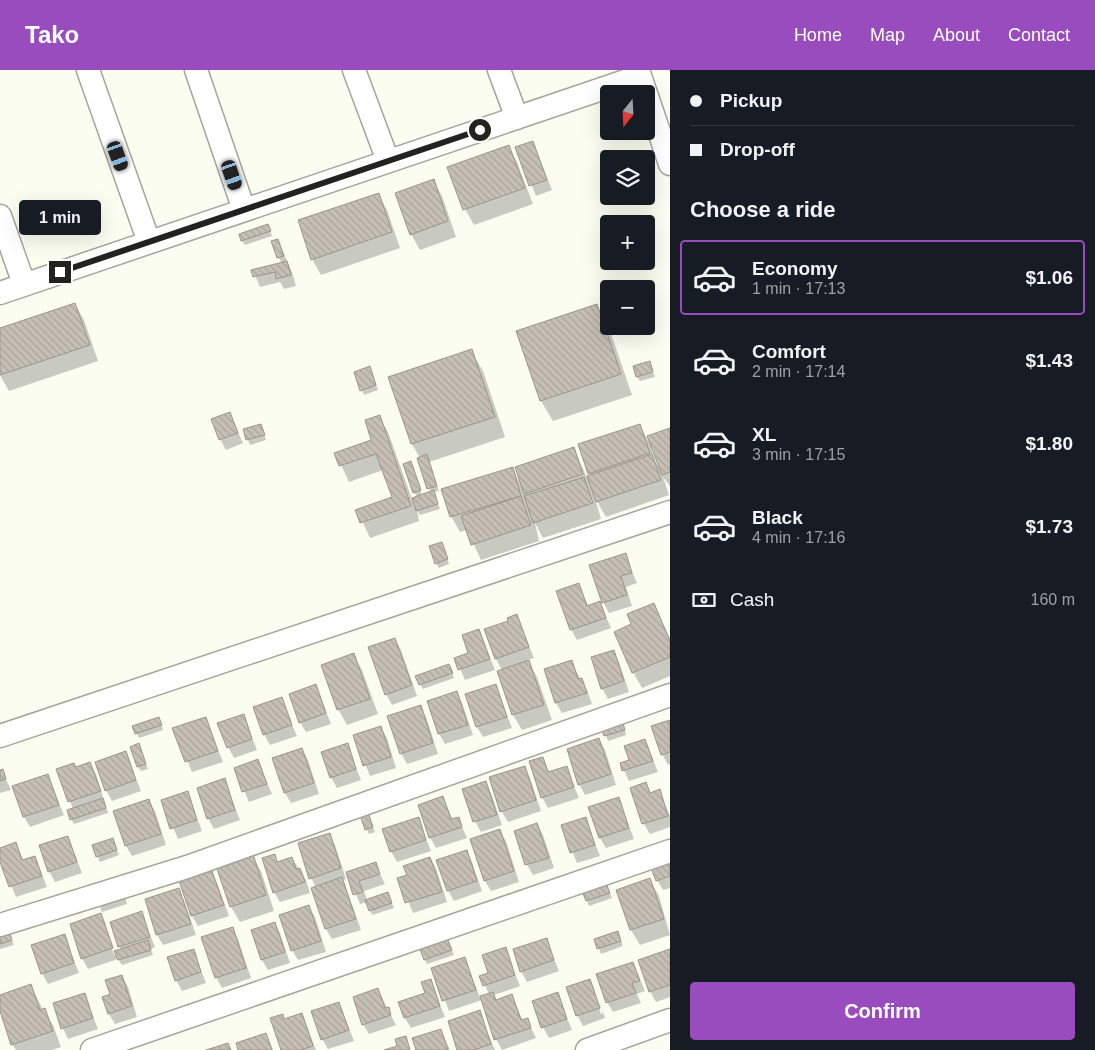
<!DOCTYPE html>
<meta charset="utf-8">
<style>
:root{--surface:#171b24;--page:#20242c;--text:#f1f3f6;--muted:#9ea1a6;--line:#363941;--accent:#984cbe}
body{margin:0;font-family:Helvetica,sans-serif;background:var(--page);color:var(--text);height:100vh;display:flex;flex-direction:column;font-size:19px;white-space:nowrap}
*{box-sizing:border-box;margin:0}
p{font-size:16px;color:var(--muted)}
.icon{flex:none;width:28px;height:28px;fill:none;stroke:currentColor;stroke-width:2;stroke-linecap:round;stroke-linejoin:round}
.map{position:relative;flex:1;overflow:hidden}
.details{display:flex;flex-direction:column;background:var(--surface);width:425px}
.details>*{flex:none}
.banner{display:grid;align-content:center;height:110px;padding:0 20px;background:var(--surface)}
.needle{width:32px;rotate:198deg}
.buttons{position:absolute;left:600px;top:15px;display:grid;gap:10px}
.buttons a{display:grid;place-items:center;width:55px;height:55px;border-radius:5px;background:var(--surface);box-shadow:0 5px 20px #0002;font-size:25px}
.end{position:absolute;width:22px;height:22px;margin:-11px;border:6px solid #22231e;background:#fff;box-shadow:0 0 0 2px #fff}
.from{border-radius:50%}
.bubble{position:absolute;height:35px;border-radius:5px;background:var(--surface);box-shadow:0 5px 20px #0002;font-size:16px;font-weight:600;line-height:35px;text-align:center}
.car{position:absolute;width:15px;height:30px;margin:-15px -8px;border-radius:6px;box-shadow:0 0 4px 1px #0007;background:linear-gradient(#222 24%,#8ab4d8 0 40%,#222 0 76%,#8ab4d8 0 86%,#222 0)}
.banner b{display:flex;align-items:center;gap:18px;height:48px;font-size:19px}
.banner b+b{border-top:1px solid var(--line)}
.banner i{width:12px;height:12px;background:var(--text)}
ul{padding:0;list-style:none}
li{display:flex;align-items:center;gap:15px;height:75px;margin:0 10px 8px;padding:0 10px;border:2px solid transparent;border-radius:5px}
li div{flex:1}
li b{display:block;font-size:19px}
li em{font-style:normal;font-weight:600}
li.on{border-color:var(--accent)}
li>.icon{width:45px;height:45px;stroke-width:1.5}
h2{padding:0 20px;font-size:22px;line-height:60px}
.pay{display:flex;align-items:center;gap:12px;height:55px;padding:0 20px;font-size:19px}
.pay p{margin-inline-start:auto}
.cta{display:flex;gap:10px;margin-top:auto;padding:10px 20px}
.cta a{flex:1;height:58px;border-radius:5px;background:var(--accent);color:#fff;font-size:20px;font-weight:600;line-height:58px;text-align:center}
header{display:flex;align-items:center;gap:30px;box-sizing:border-box;height:70px;padding:0 25px;background:var(--accent);color:#fff}
header strong{font-size:24px}
nav{display:flex;gap:28px;margin-inline-start:auto;font-size:18px}
main{display:flex;flex:1;min-height:0}
.map>svg:first-child{display:block}
.shadow{fill:#0003;fill-rule:evenodd}
.building{fill:url(#building-back-hatch);stroke:#9b958b}
.lines{fill:none;stroke-linecap:round;stroke-linejoin:round}
.minor-casing{stroke:#a4a69a;stroke-width:25}
.minor{stroke:#fff;stroke-width:22}
.route{stroke:#22231e;stroke-width:6}
</style>
<header>
<strong>Tako</strong>
<nav><a>Home</a><a>Map</a><a>About</a><a>Contact</a></nav>
</header>
<main>
<div class="map">
<svg width="670" height="980" viewBox="0 0 670 980">
<defs>
<pattern id="building-back-hatch" width="6" height="6" patternUnits="userSpaceOnUse" patternTransform="scale(1.25)"><rect width="6" height="6" fill="#c6bfb5"/><path d="M-1 5l2 2M0 0l6 6M5-1l2 2" fill="none" stroke="#aaa49b"/></pattern>
</defs>
<rect width="100%" height="100%" fill="#fbfdf0"/>
<path class="shadow" d="M533 72 552 120 536 126 517 78Z
M508 76 517 92 533 134 474 155 465 139Z
M433 111 442 126 456 167 420 180 411 164Z
M378 124 387 140 400 178 321 205 312 189Z
M270 160 272 166 245 175 242 171Z
M278 170 292 202 296 216 284 219 280 212 260 217 253 200 282 193 278 187Z
M75 234 84 250 98 291 9 321 0 305V260Z
M597 235 608 255 632 325 553 351 541 331 518 261Z
M471 281 483 301 505 367 429 392 439 421 433 422 440 439 420 445 417 440 419 451 370 468 357 440 393 428 383 400 349 412 336 384 373 371 379 347 388 362 412 429 417 427 414 422 413 397 422 425 431 423 420 388 412 374 390 308Z
M649 292 655 307 640 311 637 307Z
M372 303 378 320 364 325 362 320Z
M230 344 243 373 226 380 220 369Z
M261 355 266 370 250 375 244 360Z
M639 355 650 374 670 359V416L663 407 669 425 606 447 595 428 601 449 543 468 535 453 539 471 481 490 467 460 460 462 451 446 512 399 520 413 573 378 587 407 591 406 589 403ZM651 378H653L659 397 655 391Z
M444 478 449 494 439 498 436 493Z
M625 485 637 513 626 517 632 536 609 543 603 532Z
M578 514 589 537 600 533 611 558 577 570 571 559Z
M653 534 670 568V606L642 618 633 602V555Z
M516 545 534 588 527 590 537 607 552 650 522 660 513 645 502 600 496 589 509 551Z
M479 561 495 600 465 610 456 589 470 584Z
M395 569 401 580 417 626 392 635 386 624Z
M613 581 619 592 629 622 608 629 602 618Z
M353 585 362 600 378 644 347 655 338 639Z
M571 592 587 620 592 634 562 643 556 633Z
M451 600 454 608 423 619 420 614Z
M495 615 512 658 483 667 477 657 466 625Z
M316 616 331 654 306 662 300 652Z
M456 623 462 633 473 665 445 674 439 664 429 632Z
M281 629 297 666 270 675 264 664Z
M420 637 426 647 438 684 407 694 401 683Z
M243 645 257 680 234 688 228 677Z
M205 648 223 692 192 702 174 659Z
M670 651V694L668 695 662 684Z
M161 653 163 660 139 668 134 657Z
M624 657 626 665 608 671 603 658Z
M381 658 387 668 396 698 370 706 354 666Z
M599 670 605 680 616 715 585 725 579 714Z
M645 670 658 702 629 711 621 694 630 691Z
M139 675 148 699 141 701 138 697Z
M347 675 361 710 337 718 331 707Z
M302 679 308 690 319 724 291 733 285 723 274 688Z
M125 682 141 721 112 731 106 720Z
M542 688 550 703 566 697 579 728 548 738 542 727Z
M258 691 272 724 249 732 235 699Z
M90 694 96 704 108 743 74 754 71 749 73 739 58 700 76 698Z
M524 697 530 708 541 741 508 752 502 742 491 708Z
M0 701H2L11 720 0 723Z
M47 705 64 745 30 757 24 747Z
M224 710 240 750 214 759 208 748Z
M485 713 491 723 502 755 481 762 475 751Z
M646 714 651 723 659 721 670 746V757L650 764 644 754 632 718Z
M187 723 202 761 178 769 162 731Z
M443 728 453 750 458 748 467 768 436 778 430 767Z
M618 729 634 769 606 778 600 768 590 738Z
M149 731 155 741 166 775 132 786 126 776 115 742Z
M359 740 368 743 375 762 369 764Z
M418 749 431 781 397 792 391 781Z
M585 749 600 786 577 793 562 756Z
M537 754 543 765 554 798 533 805 527 795 515 761Z
M500 761 506 771 519 812 491 821 485 811 472 770Z
M329 764 335 775 346 809 343 810 361 860 332 869 326 859 316 817 311 808Z
M68 767 82 803 55 812 49 801Z
M16 774 24 791 35 787 47 817 16 827 0 788V779Z
M115 775 119 785 100 792 93 776Z
M466 781 472 792 482 821 454 831 448 820Z
M274 785 278 793 292 788 306 810 310 823 280 832 274 822Z
M252 786 261 801 274 841 240 852 231 837 218 796Z
M430 788 436 798 447 832 413 843 399 809 408 806Z
M670 793V818L663 820 657 810Z
M375 794 385 814 364 821 367 830 388 824 394 838 372 845 367 832 360 834 347 803Z
M212 802 217 813 229 846 198 856 192 846 181 812Z
M650 810 659 826 670 865 640 875 631 860 618 821Z
M606 814 612 828 589 836 584 822Z
M178 820 184 830 196 865 163 875 157 865Z
M124 824 127 834 102 842 96 827Z
M309 837 315 847 326 882 298 890 292 880Z
M141 843 155 877 151 879 153 885 122 895 118 889 88 899 82 888 101 845 106 854H104L114 885 116 884 106 855 115 882 121 880 119 876Z
M274 853 280 863 290 893 268 900 262 890 252 860Z
M232 859 238 869 251 908 222 918 216 907Z
M9 862 14 875 0 879V865Z
M64 866 79 903 48 914 42 903Z
M620 868 623 876 601 884 596 870Z
M546 870 559 901 527 912 521 901Z
M448 871 454 885 427 894 425 890Z
M505 879 520 916 494 925 497 931 512 926 523 951 527 949 536 968 502 980 496 969 482 930 449 941 433 899 464 888 480 927 489 924 481 907 489 904Z
M193 880 206 913 182 921 176 910Z
M670 881V927L656 932 650 921Z
M633 893 645 921 637 924 641 933 613 942 607 932Z
M122 906 128 917 137 947 115 954 109 944 112 925Z
M590 910 595 920H593L601 944 603 943 596 920 605 948 583 956 577 945Z
M430 911 445 947 411 958 405 948 427 924Z
M31 916 43 940 53 955 61 977 52 980H16L12 974 0 937V926Z
M378 920 396 955 369 964 363 954Z
M84 924 98 959 68 969 63 958Z
M557 924 572 960 549 968 543 957Z
M339 933 354 971 328 979 322 969Z
M479 942 495 980H459Z
M302 944 316 980H282V945L285 950Z
M441 960 450 980H417Z
M266 964 273 980H240Z"/>
<path class="building" d="M533 71 547 110 529 116 515 77Z
M509 75 525 118 463 140 447 97Z
M434 109 448 151 410 165 395 123Z
M379 123 392 162 311 190 298 150Z
M268 154 271 161 241 171 239 164Z
M278 169 284 186 277 188 271 171Z
M287 191 291 205 276 209 275 202 253 207 251 200Z
M75 233 90 275 0 305V258Z
M597 234 621 304 540 331 516 261Z
M472 279 495 347 411 374 388 307Z
M650 291 653 302 636 307 633 296Z
M370 296 376 315 360 321 354 302Z
M230 342 238 363 219 370 211 349Z
M380 345 411 436 360 453 355 440 392 427 376 384 339 396 334 383 371 370 365 350Z
M261 354 265 365 246 370 243 359Z
M640 354 650 383 588 404 578 374Z
M670 358V402L662 405 647 366Z
M574 377 583 404 524 424 515 397Z
M427 384 437 416 427 419 417 388Z
M652 384 661 410 596 432 587 406Z
M411 391 421 420 413 423 403 394Z
M513 397 521 426 450 447 441 419Z
M584 407 593 433 533 453 524 426Z
M434 420 438 434 416 441 412 428Z
M521 426 531 455 471 475 461 446Z
M442 472 448 489 435 494 429 476Z
M626 483 632 503 621 506 627 525 602 533 589 495Z
M579 513 587 536 600 531 606 548 570 560 556 521Z
M654 533 670 571V587L632 603 614 562 631 554 627 544Z
M517 544 529 577 495 589 484 559 508 551 507 548Z
M479 559 490 589 458 600 454 588 468 583 462 565Z
M395 568 412 615 385 625 368 577Z
M614 580 624 611 601 619 591 587Z
M354 583 370 629 337 640 321 595Z
M529 590 544 635 512 645 497 601Z
M572 590 578 609 582 608 587 623 555 633 544 599Z
M449 594 453 603 419 615 415 606Z
M316 614 326 643 299 653 289 624Z
M496 614 507 647 476 657 465 624Z
M457 621 468 655 438 664 427 631Z
M282 627 292 655 263 665 253 637Z
M421 635 433 673 400 684 387 646Z
M244 644 252 669 227 678 217 653Z
M159 647 162 655 135 664 132 656Z
M206 647 218 681 185 692 172 658Z
M622 650 625 660 604 666 601 657Z
M670 650V682L661 685 651 656Z
M381 656 391 687 363 696 353 665Z
M599 668 611 704 578 715 567 679Z
M645 669 653 691 622 701 620 693 629 690 624 676Z
M139 673 146 694 137 697 130 677Z
M348 673 356 699 330 708 321 682Z
M302 678 314 713 284 723 272 688Z
M126 681 136 710 105 721 95 692Z
M543 687 548 702 567 696 574 717 541 728 529 691Z
M258 689 267 714 242 722 234 698Z
M90 692 101 721 68 732 56 699 74 693 76 697Z
M525 696 536 730 500 742 489 707Z
M3 699 6 709 0 711V700Z
M48 704 59 735 23 747 12 716Z
M225 708 235 740 207 749 197 718Z
M486 711 497 745 473 752 462 719Z
M646 712 650 723 660 719 668 746 642 754 630 718Z
M188 721 197 750 170 759 161 730Z
M443 726 451 749 459 747 462 757 429 768 418 735Z
M619 727 629 758 599 768 588 737Z
M103 728 106 738 70 750 67 740Z
M149 729 161 764 125 776 113 741Z
M366 736 373 757 365 760 358 739Z
M419 747 426 770 390 782 382 759Z
M586 747 595 775 570 783 561 755Z
M537 753 549 788 525 795 514 761Z
M500 759 514 801 484 811 470 769Z
M330 763 341 798 309 809 298 773Z
M68 766 77 792 48 802 39 775Z
M113 768 117 780 96 787 92 775Z
M16 772 22 790 35 786 42 806 9 817 0 792V778Z
M467 780 477 811 447 821 436 790Z
M253 784 266 825 230 837 216 796Z
M275 784 277 792 292 787 296 799 300 798 305 812 273 823 262 788Z
M430 787 442 822 405 833 397 808 407 805 403 796Z
M670 791V806L656 811 651 798Z
M376 792 380 804 359 811 363 822 353 825 346 802Z
M212 801 224 835 191 846 179 811Z
M342 807 356 849 325 859 311 818Z
M650 808 664 849 630 860 616 820Z
M606 813 610 823 586 831 582 821Z
M179 818 191 854 156 865 145 829Z
M388 822 392 833 369 841 365 830Z
M309 835 321 871 291 881 279 845Z
M142 841 150 867 118 877 110 852Z
M101 843 113 878 81 889 70 854Z
M275 852 285 882 261 890 251 860Z
M233 857 246 898 215 908 201 867Z
M9 861 12 870 0 874V864Z
M618 861 621 871 597 879 594 869Z
M65 864 74 893 41 904 31 875Z
M547 868 554 890 520 902 513 879Z
M148 870 151 880 118 890 114 881Z
M448 870 452 880 424 890 420 879Z
M506 877 515 905 483 916 479 906 488 903 482 885Z
M194 879 201 902 175 911 167 887Z
M670 879V915L649 922 638 890Z
M465 887 476 920 442 931 431 898Z
M633 892 640 911 632 913 636 923 606 933 596 904Z
M122 905 132 936 108 944 102 927 110 924 105 910Z
M431 909 440 936 404 948 398 932 425 923 421 912Z
M590 909 600 938 576 946 566 917Z
M31 914 40 940 45 938 53 961 11 975 0 941V925Z
M378 918 385 938 389 937 391 945 362 955 353 927Z
M493 922 496 930 512 924 521 950 528 948 531 958 494 970 480 926Z
M558 922 567 949 541 958 532 931Z
M85 923 93 948 61 959 53 933Z
M339 932 349 960 321 970 311 941Z
M480 940 491 974 474 980H457L448 951Z
M302 943 313 976 300 980H281L270 948 283 944 284 949Z
M441 959 448 980H416L412 968Z
M266 963 272 980H238L236 973Z
M406 966 410 980H384L397 976 395 969Z
M228 973 231 980H206Z"/>
<g class="lines">
<g class="minor-casing">
<path id="minor" d="M88 0 149 172
M196 0 244 140
M354 0 388 91
M499 0 517 48
M638 0 670 94
M0 146 24 214
M0 223 640 6
M0 666 670 442
M0 855 187 797 670 625
M92 980 670 781
M587 980 670 950"/>
</g>
<use href="#minor" class="minor"/>
</g>
<g class="lines">
<path class="route" d="M60 202 480 60"/>
</g>
</svg>
<div class="buttons">
<a><svg class="needle" viewBox="-14 -14 28 28"><path d="M0-13l5 13h-10z" fill="#e53935"/><path d="M0 13l5-13h-10z" fill="#9ea1a6"/></svg></a>
<a><svg class="icon" aria-label="layers" viewBox="0 0 24 24"><path d="M12 4l9 5-9 5-9-5zM3 14l9 5 9-5"/></svg></a>
<a>+</a>
<a>−</a>
</div>
<i class="end from" style="left:480px;top:60px"></i>
<i class="end" style="left:60px;top:202px"></i>
<div class="bubble" style="left:19px;top:130px;width:82px">1 min</div>
<i class="car" style="left:118px;top:86px;rotate:160deg"></i>
<i class="car" style="left:232px;top:105px;rotate:161deg"></i>
</div>
<section class="details">
<div class="banner">
<b><i class="from"></i>Pickup</b>
<b><i></i>Drop-off</b>
</div>
<h2>Choose a ride</h2>
<ul>
<li class="on"><svg class="icon" aria-label="car" viewBox="0 0 24 24"><path d="M5 17H2v-5l4-1 3-4h7l3 4 3 1v5h-3M9 17h6M6 11h13"/><circle cx="7" cy="17" r="2"/><circle cx="17" cy="17" r="2"/></svg><div><b>Economy</b><p>1 min · 17:13</p></div><em>$1.06</em></li>
<li><svg class="icon" aria-label="car" viewBox="0 0 24 24"><path d="M5 17H2v-5l4-1 3-4h7l3 4 3 1v5h-3M9 17h6M6 11h13"/><circle cx="7" cy="17" r="2"/><circle cx="17" cy="17" r="2"/></svg><div><b>Comfort</b><p>2 min · 17:14</p></div><em>$1.43</em></li>
<li><svg class="icon" aria-label="car" viewBox="0 0 24 24"><path d="M5 17H2v-5l4-1 3-4h7l3 4 3 1v5h-3M9 17h6M6 11h13"/><circle cx="7" cy="17" r="2"/><circle cx="17" cy="17" r="2"/></svg><div><b>XL</b><p>3 min · 17:15</p></div><em>$1.80</em></li>
<li><svg class="icon" aria-label="car" viewBox="0 0 24 24"><path d="M5 17H2v-5l4-1 3-4h7l3 4 3 1v5h-3M9 17h6M6 11h13"/><circle cx="7" cy="17" r="2"/><circle cx="17" cy="17" r="2"/></svg><div><b>Black</b><p>4 min · 17:16</p></div><em>$1.73</em></li>
</ul>
<div class="pay"><svg class="icon" aria-label="cash" viewBox="0 0 24 24"><path d="M3 7h18v10H3z"/><circle cx="12" cy="12" r="2"/></svg>Cash<p>160 m</p></div>
<div class="cta"><a>Confirm</a></div>
</section>
</main>
